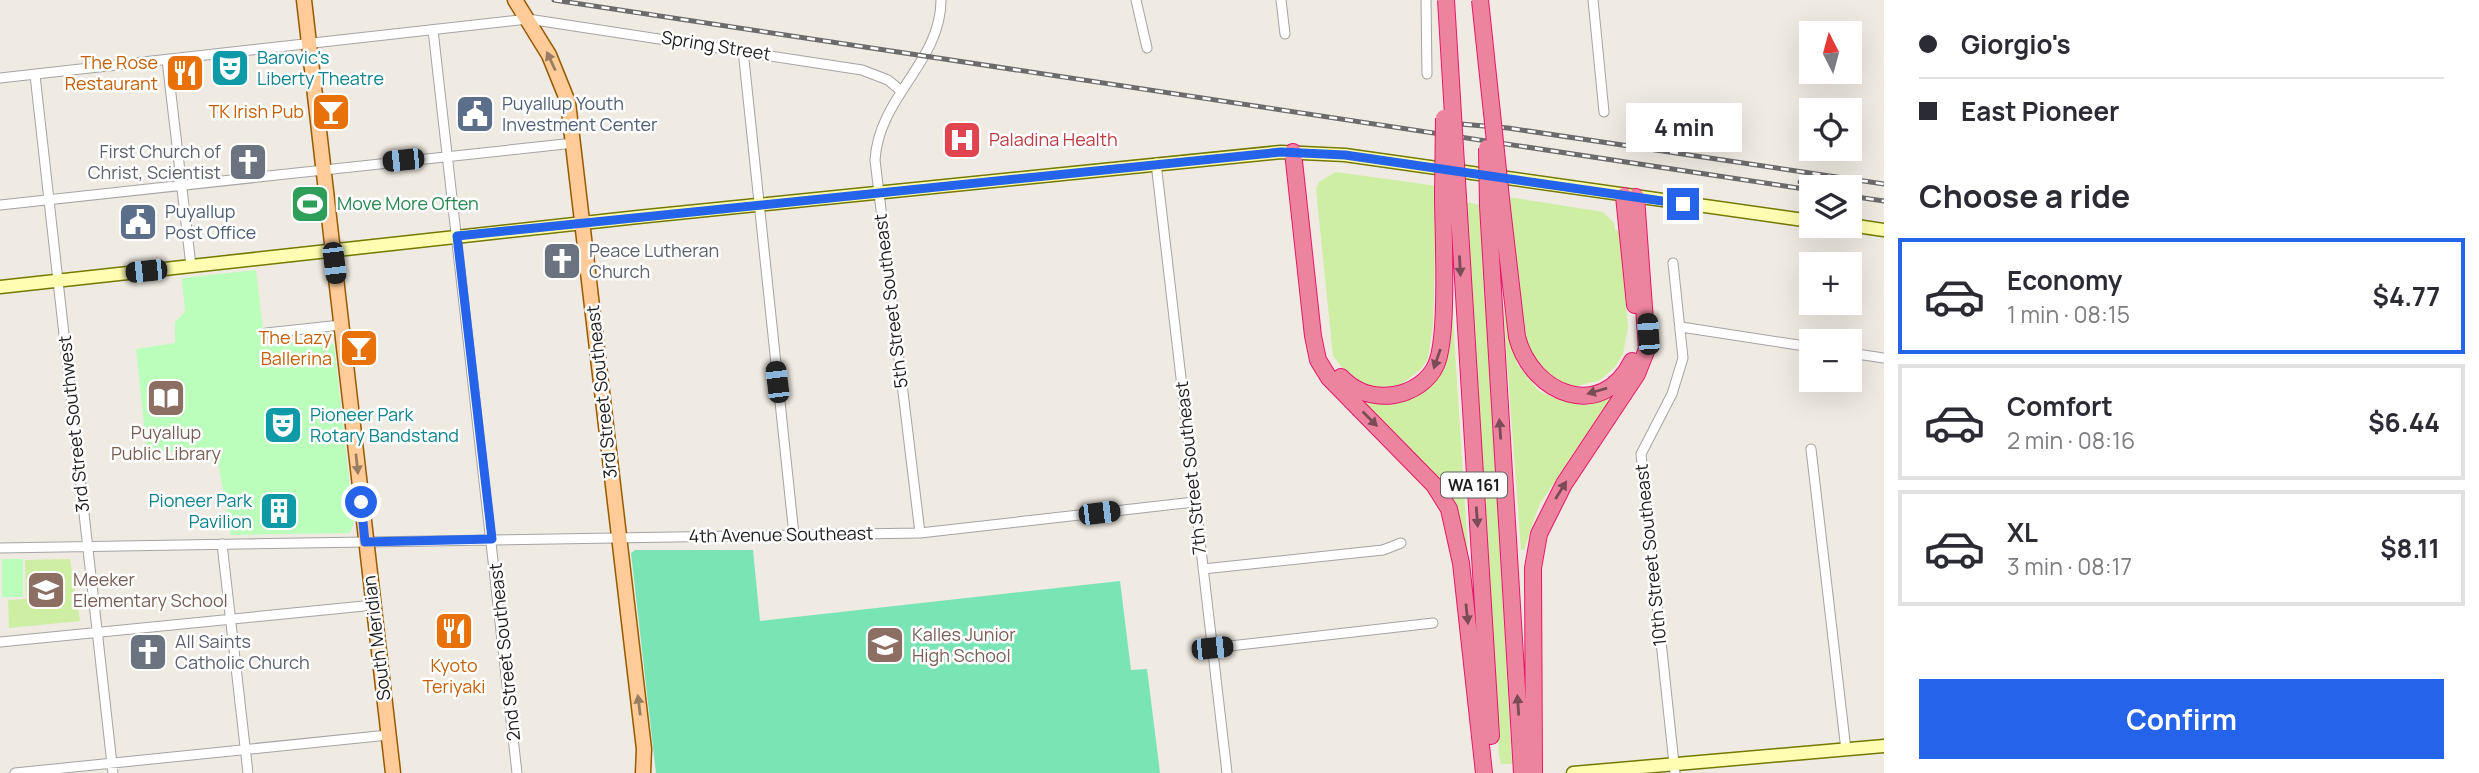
<!DOCTYPE html>
<meta charset="utf-8">
<style>
:root{--surface:#fff;--page:#f7f7f7;--text:#2b2b33;--muted:#7c7c81;--line:#e1e1e2;--accent:#2563eb}
body{margin:0;font-family:Manrope,sans-serif;background:var(--page);color:var(--text);height:100vh;display:flex;flex-direction:column;font-size:26px;white-space:nowrap}
*{box-sizing:border-box;margin:0}
p{font-size:23px;color:var(--muted)}
.icon{flex:none;width:38px;height:38px;fill:none;stroke:currentColor;stroke-width:2;stroke-linecap:round;stroke-linejoin:round}
.map{position:relative;flex:1;overflow:hidden}
.sheet{display:flex;flex-direction:column;background:var(--surface);width:595px}
.sheet>*{flex:none}
.banner{display:grid;align-content:center;height:154px;padding:0 35px;background:var(--surface)}
.needle{width:46px;rotate:354deg}
.buttons{position:absolute;left:1799px;top:21px;display:grid;gap:14px}
.buttons a{display:grid;place-items:center;width:63px;height:63px;border-radius:0px;background:var(--surface);box-shadow:0 7px 28px #0002;font-size:35px}
.end{position:absolute;width:32px;height:32px;margin:-16px;border:9px solid #2563eb;background:#fff;box-shadow:0 0 0 4px #fff}
.from{border-radius:50%}
.bubble{position:absolute;height:49px;border-radius:0px;background:var(--surface);box-shadow:0 7px 28px #0002;font-size:23px;font-weight:700;line-height:49px;text-align:center}
.car{position:absolute;width:21px;height:42px;margin:-21px -10px;border-radius:9px;box-shadow:0 0 5px 2px #0007;background:linear-gradient(#222 24%,#8ab4d8 0 40%,#222 0 76%,#8ab4d8 0 86%,#222 0)}
.banner b{display:flex;align-items:center;gap:24px;height:66px;font-size:26px}
.banner b+b{border-top:2px solid var(--line)}
.banner i{width:18px;height:18px;background:var(--text)}
ul{padding:0;list-style:none}
li{display:flex;align-items:center;gap:21px;height:116px;margin:0 14px 10px;padding:0 21px;border:4px solid var(--line);border-radius:0px}
li div{flex:1}
li b{display:block;font-size:26px}
li em{font-style:normal;font-weight:700}
li.active{border-color:var(--accent)}
li>.icon{width:63px;height:63px;stroke-width:1.5}
h2{padding:0 35px;font-size:32px;line-height:84px}
.primary-button{display:flex;gap:14px;margin-top:auto;padding:14px 35px}
.primary-button a{flex:1;height:80px;border-radius:0px;background:var(--accent);color:#fff;font-size:28px;font-weight:700;line-height:80px;text-align:center}
main{display:flex;flex:1;min-height:0}
.map>svg:first-child{display:block}
.grass{fill:#ceeea4}
.park{fill:#bbfebc}
.pitch{fill:#7ae5b4}
.lines{fill:none;stroke-linecap:round;stroke-linejoin:round}
.street-casing{stroke:#a4a4a4;stroke-width:11}
.secondary-casing{stroke:#747900;stroke-width:15}
.primary-casing{stroke:#975a00;stroke-width:17}
.highway-casing{stroke:#e7166d;stroke-width:18}
.street{stroke:#fff;stroke-width:9}
.secondary{stroke:#fefdb1;stroke-width:12}
.primary{stroke:#ffcb98;stroke-width:14}
.highway{stroke:#ed849f;stroke-width:16}
.rail-casing{stroke:#6b6b6b;stroke-width:5}
.rail{stroke:#fff;stroke-width:2.5;stroke-dasharray:8;stroke-linecap:butt}
.highway-bridge-casing{stroke:#e7166d;stroke-width:18;stroke-linecap:butt}
.highway-bridge{stroke:#ed849f;stroke-width:16}
.oneway{fill:#997d61}
.oneway2{fill:#7b4b58}
.route{stroke:#2563eb;stroke-width:9}
.labels{text-anchor:middle;stroke-width:5;stroke-linejoin:round;paint-order:stroke}
.shield{fill:#fff;stroke:#616161;stroke-width:2}
.shield-label{font-size:16px;font-weight:bold;fill:#1d1d1d}
.street-label{font-size:18px;fill:#1d1d1d;stroke:#fff}
.culture-label{font-size:18px;fill:#0d838f;stroke:#fff;text-anchor:start}
.food-label{font-size:18px;fill:#c56008;stroke:#fff;text-anchor:end}
.service-label{font-size:18px;fill:#4e5e75;stroke:#fff;text-anchor:start}
.health-label{font-size:18px;fill:#be3a42;stroke:#fff;text-anchor:start}
.worship-label{font-size:18px;fill:#5b616d;stroke:#fff;text-anchor:start}
.leisure-label{font-size:18px;fill:#27864d;stroke:#fff;text-anchor:start}
.education-label{font-size:18px;fill:#785e54;stroke:#fff;text-anchor:start}
</style>
<main>
<div class="map">
<svg width="1884" height="773" viewBox="0 0 1884 773">
<rect width="100%" height="100%" fill="#efeae2"/>
<path class="grass" d="M1336 172 1437 186 1433 324 1428 358 1422 368 1402 384 1379 389 1363 386 1351 379 1333 356 1316 189 1319 182Z
M1508 197 1603 212 1614 223 1615 230 1619 231 1628 327 1623 354 1615 367 1600 380 1577 386 1563 384 1540 371 1527 345Z
M1465 202 1480 205 1512 764H1501L1499 754Z
M1451 288 1468 553H1465C1449 489 1443 478 1393 434 1380 422 1363 411 1353 396 1379 408 1400 406 1423 391Z
M1503 306 1517 364 1539 391 1559 400 1581 401 1618 387 1539 505 1524 550H1521Z
M70 559 80 621 9 628 8 600 26 599 25 560Z"/>
<path class="park" d="M256 270 265 346 325 339 334 345 354 523 350 533 231 535 217 456 209 451 147 452 136 349 175 343V322L185 312 182 278Z
M2 559H23V597H2Z"/>
<path class="pitch" d="M635 550H753L760 621 1120 581 1131 670 1147 669 1160 773H656L631 553Z"/>
<g class="lines">
<g class="street-casing">
<path id="street" d="M1136 0 1147 48
M1281 0 1285 34
M1426 0 1427 74
M1593 0 1604 112
M433 30 517 773
M743 50 794 535
M167 60 191 266
M35 75 113 773
M0 78 528 19 862 70 888 80 900 90
M1156 163 1227 773
M0 205 574 143
M1673 263 1683 358 1672 394 1641 454 1675 773
M1681 327 1811 347
M266 333 341 325
M1850 353 1884 358
M1811 449 1846 750
M920 533 875 160C879 96 941 62 941 0
M222 544 248 773
M0 548 920 533 1194 502
M1203 569 1383 550 1401 543
M0 642 374 605
M1212 648 1433 623
M15 773 388 735"/>
</g>
<g class="secondary-casing">
<path id="secondary" d="M1850 225 1884 230
M0 287 638 217 1281 152 1345 155 1811 221
M1573 773 1884 746"/>
</g>
<g class="primary-casing">
<path id="primary" d="M304 0 393 773
M515 0 549 55 568 102 644 749 643 773"/>
</g>
<g class="highway-casing">
<path id="highway" d="M1293 152 1313 336 1318 360 1329 378 1434 485 1449 509 1461 563 1484 773
M1624 196 1635 305
M1458 197 1491 736
M1488 206 1522 773
M1502 208 1517 337C1532 395 1602 422 1632 361
M1341 377C1355 392 1374 398 1394 395 1412 392 1429 381 1436 365 1449 338 1443 230 1443 194
M1534 773 1533 568 1539 534 1564 484 1637 374 1647 349 1636 197"/>
</g>
<use href="#street" class="street"/>
<use href="#secondary" class="secondary"/>
<use href="#primary" class="primary"/>
<use href="#highway" class="highway"/>
<g class="rail-casing">
<path id="rail" d="M554 0 1811 190
M1448 123 1508 128 1884 184
M1800 182 1835 187
M1850 196 1884 201"/>
</g>
<use href="#rail" class="rail"/>
<g class="highway-bridge-casing">
<path id="highway-bridge" d="M1446 0 1458 197
M1480 0 1502 208
M1487 148 1488 206
M1443 194 1444 118"/>
</g>
<use href="#highway-bridge" class="highway-bridge"/>
</g>
<defs><path id="oneway-solid" d="M-6-.8H1V-3.2L6.5 0L1 3.2V.8H-6Z" transform="scale(1.75)"/></defs>
<g class="oneway">
<use href="#oneway-solid" transform="translate(551 61) rotate(-115)"/>
<use href="#oneway-solid" transform="translate(357 464) rotate(84)"/>
<use href="#oneway-solid" transform="translate(639 705) rotate(-97)"/>
</g>
<g class="oneway2">
<use href="#oneway-solid" transform="translate(1460 266) rotate(87)"/>
<use href="#oneway-solid" transform="translate(1437 359) rotate(109)"/>
<use href="#oneway-solid" transform="translate(1597 391) rotate(164)"/>
<use href="#oneway-solid" transform="translate(1370 419) rotate(45)"/>
<use href="#oneway-solid" transform="translate(1500 429) rotate(-94)"/>
<use href="#oneway-solid" transform="translate(1561 490) rotate(-58)"/>
<use href="#oneway-solid" transform="translate(1477 517) rotate(86)"/>
<use href="#oneway-solid" transform="translate(1467 614) rotate(84)"/>
<use href="#oneway-solid" transform="translate(1518 705) rotate(-94)"/>
</g>
<g class="lines">
<path class="route" d="M361 502 365 542 492 539 457 236 1281 152 1345 155 1683 204"/>
</g>
<defs>
<g id="theatre-square" transform="scale(2.0125)"><rect x="-9" y="-9" width="18" height="18" rx="4" fill="#0f9aa8" stroke="#fff"/><path d="M-5-5.5Q0-4 5-5.5V0Q5 5 0 6Q-5 5-5 0ZM-3.3-2.5H-1v1.5H-3.3ZM1-2.5H3.3v1.5H1ZM-2.8 1Q0 5.5 2.8 1Z" fill="#fff"/></g>
<g id="restaurant-square" transform="scale(2.0125)"><rect x="-9" y="-9" width="18" height="18" rx="4" fill="#e8710a" stroke="#fff"/><path d="M-5-6h1v4h1v-4h1v4h1v-4h1v5L-1.5 .5V6h-2V.5L-5-1ZM5-6V6H3V1.5H1.5Q1.5-4 5-6Z" fill="#fff"/></g>
<g id="bar-square" transform="scale(2.0125)"><rect x="-9" y="-9" width="18" height="18" rx="4" fill="#e8710a" stroke="#fff"/><path d="M-6-5H6L.8 .8V4.5H3.5V6h-7V4.5H-.8V.8Z" fill="#fff"/></g>
<g id="civic-square" transform="scale(2.0125)"><rect x="-9" y="-9" width="18" height="18" rx="4" fill="#5c6f8a" stroke="#fff"/><path d="M-.6-6.5H3V-4.5H.6V-3L4-1V1h2V6H-6V1h2V-1L-.6-3ZM-1.2 2.5V6h2.4V2.5Z" fill="#fff"/></g>
<g id="hospital-square" transform="scale(2.0125)"><rect x="-9" y="-9" width="18" height="18" rx="4" fill="#e0444e" stroke="#fff"/><path d="M-5-5h3v3.5h4V-5h3V5h-3V1.5h-4V5h-3Z" fill="#fff"/></g>
<g id="church-square" transform="scale(2.0125)"><rect x="-9" y="-9" width="18" height="18" rx="4" fill="#6b7280" stroke="#fff"/><path d="M-1.2-6h2.4v3.5h3.3v2.4h-3.3V6h-2.4V-.1h-3.3v-2.4h3.3Z" fill="#fff"/></g>
<g id="stadium-square" transform="scale(2.0125)"><rect x="-9" y="-9" width="18" height="18" rx="4" fill="#2e9e5b" stroke="#fff"/><path d="M0-5a6.5 5 0 1 0 0 10a6.5 5 0 1 0 0-10ZM-3.5-1.8h7v3.6h-7Z" fill="#fff"/></g>
<g id="library-square" transform="scale(2.0125)"><rect x="-9" y="-9" width="18" height="18" rx="4" fill="#8d6e63" stroke="#fff"/><path d="M-6-4Q-3-5.5-.7-3.5V5Q-3 3-6 4ZM6-4Q3-5.5 .7-3.5V5Q3 3 6 4Z" fill="#fff"/></g>
<g id="building-square" transform="scale(2.0125)"><rect x="-9" y="-9" width="18" height="18" rx="4" fill="#0f9aa8" stroke="#fff"/><path d="M-4-6H4V6H1V3H-1V6H-4ZM-2.5-4.3h1.7v1.8h-1.7ZM.8-4.3h1.7v1.8H.8ZM-2.5-1h1.7V.8h-1.7ZM.8-1h1.7V.8H.8Z" fill="#fff"/></g>
<g id="school-square" transform="scale(2.0125)"><rect x="-9" y="-9" width="18" height="18" rx="4" fill="#8d6e63" stroke="#fff"/><path d="M0-5L7-2L0 1L-7-2ZM-4 1L0 2.5L4 1V4Q0 6-4 4Z" fill="#fff"/></g>
</defs>
<g fill-rule="evenodd">
<use href="#theatre-square" x="230" y="68"/>
<use href="#restaurant-square" x="185" y="73"/>
<use href="#bar-square" x="331" y="112"/>
<use href="#civic-square" x="475" y="114"/>
<use href="#hospital-square" x="962" y="140"/>
<use href="#church-square" x="248" y="162"/>
<use href="#stadium-square" x="310" y="204"/>
<use href="#civic-square" x="138" y="222"/>
<use href="#church-square" x="562" y="261"/>
<use href="#bar-square" x="359" y="348"/>
<use href="#library-square" x="166" y="398"/>
<use href="#theatre-square" x="283" y="425"/>
<use href="#building-square" x="279" y="511"/>
<use href="#school-square" x="46" y="590"/>
<use href="#restaurant-square" x="454" y="631"/>
<use href="#school-square" x="885" y="645"/>
<use href="#church-square" x="148" y="652"/>
</g>
<g class="labels">
<rect class="shield" x="1441" y="472.5" width="66" height="25" rx="5"/>
<g class="shield-label">
<text x="1474" y="491">WA 161</text>
</g>
<g class="street-label">
<text transform="translate(716 46) rotate(9)" y="6">Spring Street</text>
<text transform="translate(891 301) rotate(-97)" y="6">5th Street Southeast</text>
<text transform="translate(602 392) rotate(-96)" y="6">3rd Street Southeast</text>
<text transform="translate(74 424) rotate(-96)" y="6">3rd Street Southwest</text>
<text transform="translate(1191 468) rotate(-96)" y="6">7th Street Southeast</text>
<text transform="translate(781 535) rotate(-1)" y="6">4th Avenue Southeast</text>
<text transform="translate(1651 555) rotate(-96)" y="6">10th Street Southeast</text>
<text transform="translate(377 638) rotate(-97)" y="6">South Meridian</text>
<text transform="translate(505 652) rotate(-96)" y="6">2nd Street Southeast</text>
</g>
<g class="culture-label">
<text x="257" y="64">Barovic's<tspan x="257" dy="21">Liberty Theatre</tspan></text>
<text x="310" y="421">Pioneer Park<tspan x="310" dy="21">Rotary Bandstand</tspan></text>
<text x="252" y="507" text-anchor="end">Pioneer Park<tspan x="252" dy="21">Pavilion</tspan></text>
</g>
<g class="food-label">
<text x="158" y="69">The Rose<tspan x="158" dy="21">Restaurant</tspan></text>
<text x="304" y="118">TK Irish Pub</text>
<text x="332" y="344">The Lazy<tspan x="332" dy="21">Ballerina</tspan></text>
<text x="454" y="672" text-anchor="middle">Kyoto<tspan x="454" dy="21">Teriyaki</tspan></text>
</g>
<g class="service-label">
<text x="502" y="110">Puyallup Youth<tspan x="502" dy="21">Investment Center</tspan></text>
<text x="165" y="218">Puyallup<tspan x="165" dy="21">Post Office</tspan></text>
</g>
<g class="health-label">
<text x="989" y="146">Paladina Health</text>
</g>
<g class="worship-label">
<text x="221" y="158" text-anchor="end">First Church of<tspan x="221" dy="21">Christ, Scientist</tspan></text>
<text x="589" y="257">Peace Lutheran<tspan x="589" dy="21">Church</tspan></text>
<text x="175" y="648">All Saints<tspan x="175" dy="21">Catholic Church</tspan></text>
</g>
<g class="leisure-label">
<text x="337" y="210">Move More Often</text>
</g>
<g class="education-label">
<text x="166" y="439" text-anchor="middle">Puyallup<tspan x="166" dy="21">Public Library</tspan></text>
<text x="73" y="586">Meeker<tspan x="73" dy="21">Elementary School</tspan></text>
<text x="912" y="641">Kalles Junior<tspan x="912" dy="21">High School</tspan></text>
</g>
</g>
</svg>
<div class="buttons">
<a><svg class="needle" viewBox="-14 -14 28 28"><path d="M0-13l5 13h-10z" fill="#e53935"/><path d="M0 13l5-13h-10z" fill="#7c7c81"/></svg></a>
<a><svg class="icon" aria-label="locate" viewBox="0 0 24 24"><circle cx="12" cy="12" r="6"/><path d="M12 2v4M12 18v4M2 12h4M18 12h4"/></svg></a>
<a><svg class="icon" aria-label="layers" viewBox="0 0 24 24"><path d="M12 4l9 5-9 5-9-5zM3 14l9 5 9-5"/></svg></a>
<a>+</a>
<a>−</a>
</div>
<i class="end from" style="left:361px;top:502px"></i>
<i class="end" style="left:1683px;top:204px"></i>
<div class="bubble" style="left:1626px;top:103px;width:116px">4 min</div>
<i class="car" style="left:403px;top:160px;rotate:264deg"></i>
<i class="car" style="left:334px;top:263px;rotate:173deg"></i>
<i class="car" style="left:146px;top:271px;rotate:264deg"></i>
<i class="car" style="left:1648px;top:334px;rotate:356deg"></i>
<i class="car" style="left:777px;top:382px;rotate:353deg"></i>
<i class="car" style="left:1099px;top:513px;rotate:83deg"></i>
<i class="car" style="left:1212px;top:648px;rotate:84deg"></i>
</div>
<section class="sheet">
<div class="banner">
<b><i class="from"></i>Giorgio's</b>
<b><i></i>East Pioneer</b>
</div>
<h2>Choose a ride</h2>
<ul>
<li class="active"><svg class="icon" aria-label="car" viewBox="0 0 24 24"><path d="M5 17H2v-5l4-1 3-4h7l3 4 3 1v5h-3M9 17h6M6 11h13"/><circle cx="7" cy="17" r="2"/><circle cx="17" cy="17" r="2"/></svg><div><b>Economy</b><p>1 min · 08:15</p></div><em>$4.77</em></li>
<li><svg class="icon" aria-label="car" viewBox="0 0 24 24"><path d="M5 17H2v-5l4-1 3-4h7l3 4 3 1v5h-3M9 17h6M6 11h13"/><circle cx="7" cy="17" r="2"/><circle cx="17" cy="17" r="2"/></svg><div><b>Comfort</b><p>2 min · 08:16</p></div><em>$6.44</em></li>
<li><svg class="icon" aria-label="car" viewBox="0 0 24 24"><path d="M5 17H2v-5l4-1 3-4h7l3 4 3 1v5h-3M9 17h6M6 11h13"/><circle cx="7" cy="17" r="2"/><circle cx="17" cy="17" r="2"/></svg><div><b>XL</b><p>3 min · 08:17</p></div><em>$8.11</em></li>
</ul>
<div class="primary-button"><a>Confirm</a></div>
</section>
</main>
